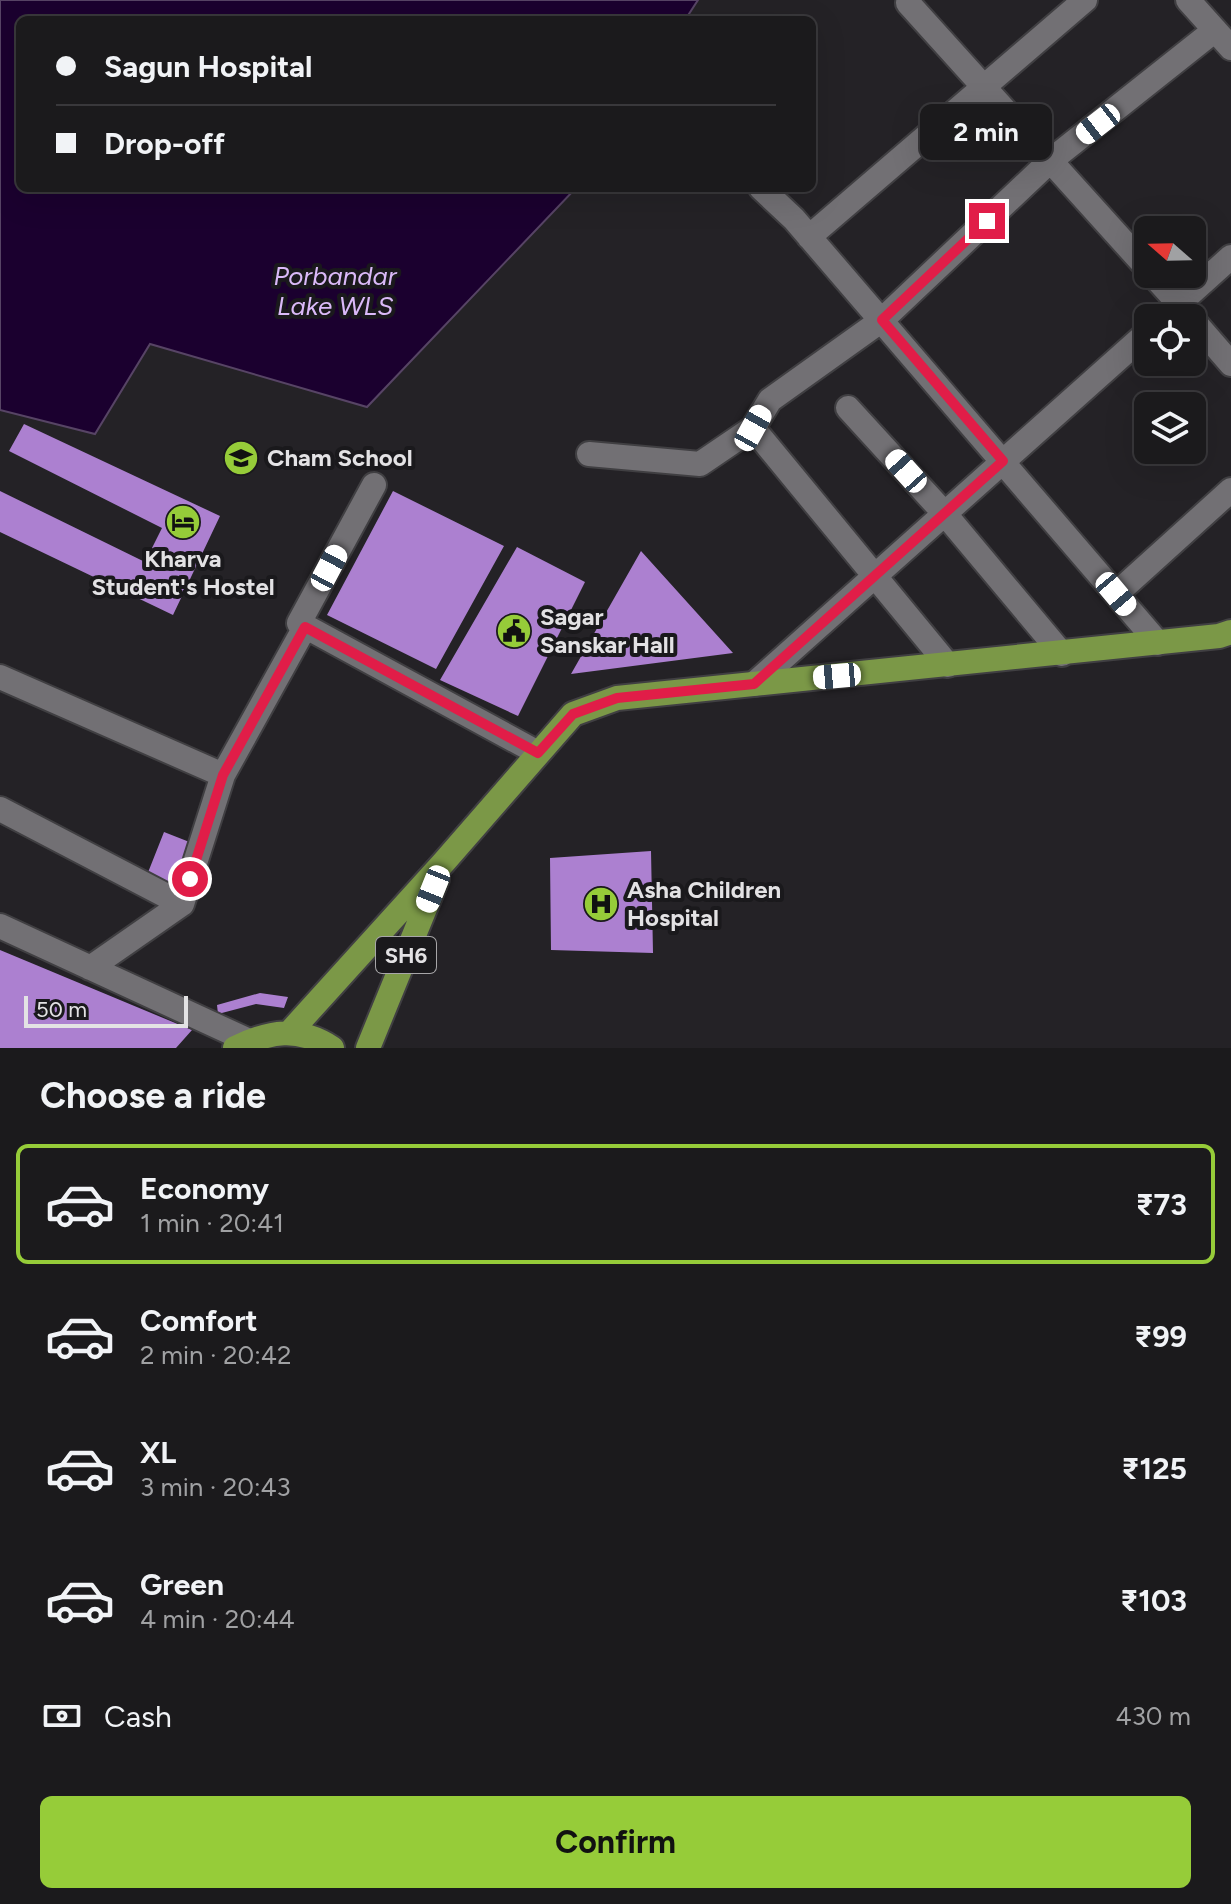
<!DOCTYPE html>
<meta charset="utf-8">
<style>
:root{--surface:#1b1a1c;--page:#242325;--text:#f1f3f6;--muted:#a0a1a3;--line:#39383b;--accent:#96cc39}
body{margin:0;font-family:Figtree,sans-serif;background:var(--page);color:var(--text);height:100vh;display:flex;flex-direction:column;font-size:30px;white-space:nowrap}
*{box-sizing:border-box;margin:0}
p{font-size:26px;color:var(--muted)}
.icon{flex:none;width:44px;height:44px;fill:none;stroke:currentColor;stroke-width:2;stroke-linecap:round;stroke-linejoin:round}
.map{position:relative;height:1048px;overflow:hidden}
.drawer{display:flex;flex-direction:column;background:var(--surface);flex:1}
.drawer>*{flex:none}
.top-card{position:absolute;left:16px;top:16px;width:800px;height:176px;border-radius:12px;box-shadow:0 8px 32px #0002,0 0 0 2px var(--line);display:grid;align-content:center;height:176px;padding:0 40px;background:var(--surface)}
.needle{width:52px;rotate:290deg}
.tools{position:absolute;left:1134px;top:216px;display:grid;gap:16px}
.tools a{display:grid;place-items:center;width:72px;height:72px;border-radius:12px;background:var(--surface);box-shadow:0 8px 32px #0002,0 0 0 2px var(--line);font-size:40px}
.scale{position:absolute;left:24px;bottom:20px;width:164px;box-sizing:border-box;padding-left:8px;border:4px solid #e3e2e4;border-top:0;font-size:22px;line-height:28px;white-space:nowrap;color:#e3e2e4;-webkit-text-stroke:6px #1a191c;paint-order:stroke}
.end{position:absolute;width:36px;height:36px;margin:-18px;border:10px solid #e11d48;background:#fff;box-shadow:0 0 0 4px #fff}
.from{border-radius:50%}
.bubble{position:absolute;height:56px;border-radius:12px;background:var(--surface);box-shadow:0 8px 32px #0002,0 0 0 2px var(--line);font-size:26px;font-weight:700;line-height:56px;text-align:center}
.car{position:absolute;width:24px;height:48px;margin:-24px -12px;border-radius:10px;box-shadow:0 0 6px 2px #0007;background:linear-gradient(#fff 24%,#345 0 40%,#fff 0 76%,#345 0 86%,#fff 0)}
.top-card b{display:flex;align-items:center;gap:28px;height:76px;font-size:30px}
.top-card b+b{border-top:2px solid var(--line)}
.top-card i{width:20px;height:20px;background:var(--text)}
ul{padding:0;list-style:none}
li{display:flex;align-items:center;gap:24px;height:120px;margin:0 16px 12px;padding:0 24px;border:4px solid transparent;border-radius:12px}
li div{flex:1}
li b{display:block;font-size:30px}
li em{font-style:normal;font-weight:700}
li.on{border-color:var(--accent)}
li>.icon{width:72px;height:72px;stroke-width:1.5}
h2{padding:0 40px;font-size:36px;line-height:96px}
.pay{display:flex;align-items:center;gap:20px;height:88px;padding:0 40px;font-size:30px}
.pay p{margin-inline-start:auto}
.button{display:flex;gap:16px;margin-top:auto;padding:16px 40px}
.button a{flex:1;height:92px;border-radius:12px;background:var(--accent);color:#111;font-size:32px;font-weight:700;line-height:92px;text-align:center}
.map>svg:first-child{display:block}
.water{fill:#1b002f;stroke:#574465;stroke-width:2}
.building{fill:#ac80d0}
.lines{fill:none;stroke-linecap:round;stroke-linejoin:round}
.street-casing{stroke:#403f42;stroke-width:28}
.primary-casing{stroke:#403f42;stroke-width:28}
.street{stroke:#727074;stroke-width:24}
.primary{stroke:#7b9847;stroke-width:24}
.route{stroke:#e11d48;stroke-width:10}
.labels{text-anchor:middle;stroke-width:8;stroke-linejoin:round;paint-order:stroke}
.shield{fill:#1a191c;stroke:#a7a6a8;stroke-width:2}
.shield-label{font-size:22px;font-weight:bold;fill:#e3e2e4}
.poi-label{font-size:24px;font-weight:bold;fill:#e3e2e4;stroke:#1a191c;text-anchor:start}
.water-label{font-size:26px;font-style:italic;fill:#dab9f8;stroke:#1a191c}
</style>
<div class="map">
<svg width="1231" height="1048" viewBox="0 0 1231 1048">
<rect width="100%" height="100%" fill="#242226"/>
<path class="water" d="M0 0H698L685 20H20V188H576L367 407 150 344 95 434 0 410Z"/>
<path class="building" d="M24 424 220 516 173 615 0 532V491L145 562 162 528 9 451Z
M393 491 504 546 436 669 327 615Z
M517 547 585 582 518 716 440 680Z
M641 551 733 653 571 674Z
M164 832 192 843 174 886 147 875Z
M651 851 653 953 551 950 550 858Z
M0 950 192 1030 176 1048H0Z
M260 993 288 997 284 1008 256 1004 218 1014 217 1005Z"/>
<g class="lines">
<g class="street-casing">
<path id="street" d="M1188 0 1231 48
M908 3 1148 269
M761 188 794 219 1158 643
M809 237 1085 0
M1152 274 1190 316
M1163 318 1231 257
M1192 319 1231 364
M848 408 945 514 1062 654
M753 428 948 665
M589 454 700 464 753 428 770 400 882 320 1050 161 1215 30
M374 485 299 623 538 753
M1116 594 1231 490
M0 677 223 775
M754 684 1148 332
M0 809 182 904
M0 926 249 1041
M90 968 182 904 223 775 305 627"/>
</g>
<g class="primary-casing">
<path id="primary" d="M290 1032 444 862 573 714 617 698 1219 636 1231 632
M235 1048C270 1031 298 1026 332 1048
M368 1048 437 879"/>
</g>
<use href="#street" class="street"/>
<use href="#primary" class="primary"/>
</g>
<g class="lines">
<path class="route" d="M190 879 223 775 305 627 538 753 573 714 617 698 754 684 1003 461 882 320 987 221"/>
</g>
<defs>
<g id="school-disc" transform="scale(1.8)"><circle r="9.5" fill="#96cc39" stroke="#1a191c"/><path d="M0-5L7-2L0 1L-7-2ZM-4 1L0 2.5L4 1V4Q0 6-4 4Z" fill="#111"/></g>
<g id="hotel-disc" transform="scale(1.8)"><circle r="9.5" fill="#96cc39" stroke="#1a191c"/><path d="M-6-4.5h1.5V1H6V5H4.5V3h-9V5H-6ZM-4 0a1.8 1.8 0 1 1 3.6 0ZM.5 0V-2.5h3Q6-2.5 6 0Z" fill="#111"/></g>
<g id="civic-disc" transform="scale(1.8)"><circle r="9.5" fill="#96cc39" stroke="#1a191c"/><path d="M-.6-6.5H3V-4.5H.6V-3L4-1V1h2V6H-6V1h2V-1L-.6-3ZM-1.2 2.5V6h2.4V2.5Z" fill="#111"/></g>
<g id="hospital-disc" transform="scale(1.8)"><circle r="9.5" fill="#96cc39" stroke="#1a191c"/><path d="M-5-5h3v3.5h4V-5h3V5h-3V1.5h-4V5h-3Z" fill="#111"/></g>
</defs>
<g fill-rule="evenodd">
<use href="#school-disc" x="241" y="458"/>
<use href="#hotel-disc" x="183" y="522"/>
<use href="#civic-disc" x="514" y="631"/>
<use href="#hospital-disc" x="601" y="904"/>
</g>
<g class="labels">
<rect class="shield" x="376" y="937" width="60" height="36" rx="6"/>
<g class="shield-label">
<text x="406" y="963">SH6</text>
</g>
<g class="poi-label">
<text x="267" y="466">Cham School</text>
<text x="183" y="567" text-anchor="middle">Kharva<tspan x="183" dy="28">Student's Hostel</tspan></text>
<text x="540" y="625">Sagar<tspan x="540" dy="28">Sanskar Hall</tspan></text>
<text x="627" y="898">Asha Children<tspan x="627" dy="28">Hospital</tspan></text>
</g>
<g class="water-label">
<text x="335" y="285">Porbandar<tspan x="335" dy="30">Lake WLS</tspan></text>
</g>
</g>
</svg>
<div class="tools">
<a><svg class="needle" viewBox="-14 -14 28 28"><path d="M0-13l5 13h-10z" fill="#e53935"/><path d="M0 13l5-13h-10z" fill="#a0a1a3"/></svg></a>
<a><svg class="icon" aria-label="locate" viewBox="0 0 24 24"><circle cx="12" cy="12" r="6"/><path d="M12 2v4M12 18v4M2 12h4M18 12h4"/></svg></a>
<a><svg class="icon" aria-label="layers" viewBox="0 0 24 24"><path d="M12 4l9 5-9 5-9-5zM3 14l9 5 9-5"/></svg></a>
</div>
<div class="scale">50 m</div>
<i class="end from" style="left:190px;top:879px"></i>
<i class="end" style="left:987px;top:221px"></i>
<div class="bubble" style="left:920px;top:104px;width:132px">2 min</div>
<i class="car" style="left:1098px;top:124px;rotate:232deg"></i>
<i class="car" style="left:753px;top:428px;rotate:29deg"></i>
<i class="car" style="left:906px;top:471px;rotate:318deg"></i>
<i class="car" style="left:329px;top:568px;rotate:28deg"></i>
<i class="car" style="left:1116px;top:594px;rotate:140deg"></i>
<i class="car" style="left:837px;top:676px;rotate:265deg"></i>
<i class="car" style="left:433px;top:889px;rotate:202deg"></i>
<div class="top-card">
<b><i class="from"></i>Sagun Hospital</b>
<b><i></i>Drop-off</b>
</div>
</div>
<section class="drawer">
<h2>Choose a ride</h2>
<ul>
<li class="on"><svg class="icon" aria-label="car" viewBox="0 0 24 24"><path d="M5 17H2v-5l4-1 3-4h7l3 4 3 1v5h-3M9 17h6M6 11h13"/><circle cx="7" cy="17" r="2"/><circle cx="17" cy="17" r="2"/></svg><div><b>Economy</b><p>1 min · 20:41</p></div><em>₹73</em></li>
<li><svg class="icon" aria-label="car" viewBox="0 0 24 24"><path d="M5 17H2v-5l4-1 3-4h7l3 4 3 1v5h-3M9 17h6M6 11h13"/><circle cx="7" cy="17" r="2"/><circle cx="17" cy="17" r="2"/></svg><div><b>Comfort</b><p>2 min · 20:42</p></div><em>₹99</em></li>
<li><svg class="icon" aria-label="car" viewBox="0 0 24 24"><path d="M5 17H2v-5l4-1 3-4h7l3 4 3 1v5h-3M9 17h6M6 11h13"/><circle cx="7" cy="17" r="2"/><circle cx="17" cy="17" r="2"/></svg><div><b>XL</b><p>3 min · 20:43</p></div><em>₹125</em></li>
<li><svg class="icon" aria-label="car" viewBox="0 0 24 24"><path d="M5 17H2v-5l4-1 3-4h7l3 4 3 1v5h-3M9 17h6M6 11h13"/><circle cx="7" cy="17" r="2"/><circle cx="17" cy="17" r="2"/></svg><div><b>Green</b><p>4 min · 20:44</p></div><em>₹103</em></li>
</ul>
<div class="pay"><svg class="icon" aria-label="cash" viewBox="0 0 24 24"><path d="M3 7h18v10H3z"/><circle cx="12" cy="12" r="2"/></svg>Cash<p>430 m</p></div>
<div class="button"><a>Confirm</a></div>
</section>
